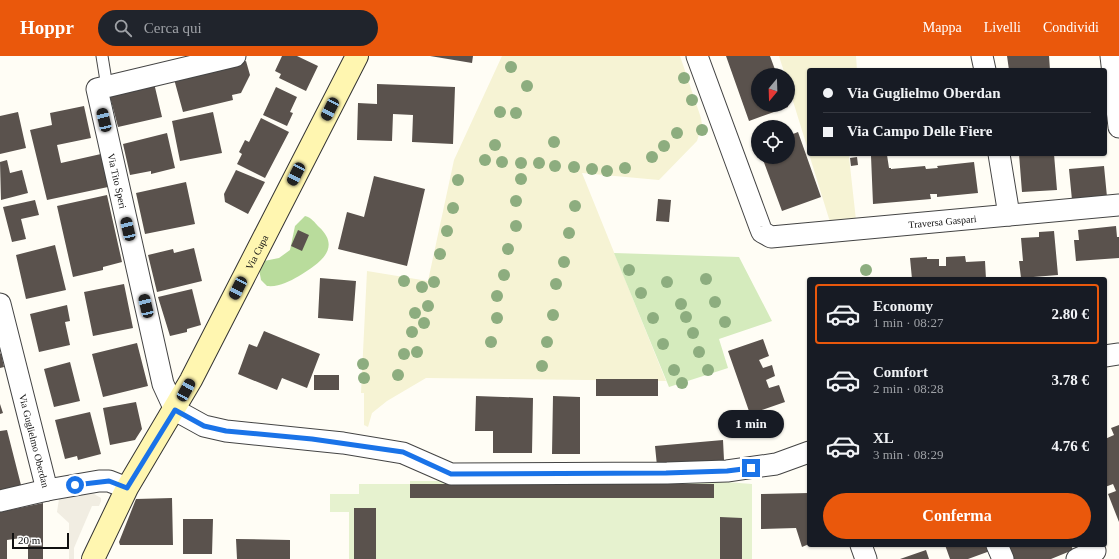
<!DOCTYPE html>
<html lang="it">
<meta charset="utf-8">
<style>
:root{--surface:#171b24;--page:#20242c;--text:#f1f3f6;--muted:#9ea1a6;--line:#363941;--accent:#ea580c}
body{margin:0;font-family:"Times New Roman",serif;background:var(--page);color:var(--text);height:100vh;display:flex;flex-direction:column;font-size:15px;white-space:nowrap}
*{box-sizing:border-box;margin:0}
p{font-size:13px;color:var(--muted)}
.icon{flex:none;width:22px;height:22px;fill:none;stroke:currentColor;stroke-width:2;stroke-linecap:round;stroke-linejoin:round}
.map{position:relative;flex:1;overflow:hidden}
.side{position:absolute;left:807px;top:221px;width:300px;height:270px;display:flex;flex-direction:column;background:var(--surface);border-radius:4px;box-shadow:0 1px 3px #0004}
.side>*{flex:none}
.banner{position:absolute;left:807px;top:12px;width:300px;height:88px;border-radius:4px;box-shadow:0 1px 3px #0004;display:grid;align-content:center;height:88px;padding:0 16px;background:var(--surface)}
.needle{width:26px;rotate:199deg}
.buttons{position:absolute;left:751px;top:12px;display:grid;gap:8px}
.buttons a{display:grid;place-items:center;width:44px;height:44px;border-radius:50%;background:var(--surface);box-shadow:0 1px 3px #0004;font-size:20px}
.scale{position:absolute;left:12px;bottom:10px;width:57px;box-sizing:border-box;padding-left:4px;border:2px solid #111;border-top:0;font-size:11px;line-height:14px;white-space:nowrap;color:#111;-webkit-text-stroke:3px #fff;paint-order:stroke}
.end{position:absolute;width:18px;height:18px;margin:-9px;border:5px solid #1a73e8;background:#fff;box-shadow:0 0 0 2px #fff}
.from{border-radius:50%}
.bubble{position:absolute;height:28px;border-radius:14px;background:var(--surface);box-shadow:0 1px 3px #0004;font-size:13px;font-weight:800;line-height:28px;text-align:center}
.car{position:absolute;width:12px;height:24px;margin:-12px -6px;border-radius:5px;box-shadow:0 0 3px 1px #0007;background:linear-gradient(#222 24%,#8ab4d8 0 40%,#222 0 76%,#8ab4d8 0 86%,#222 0)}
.banner b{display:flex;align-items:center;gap:14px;height:38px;font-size:15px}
.banner b+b{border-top:1px solid var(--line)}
.banner i{width:10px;height:10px;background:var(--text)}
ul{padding:7px 0 0;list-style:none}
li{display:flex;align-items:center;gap:12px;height:60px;margin:0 8px 6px;padding:0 8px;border:2px solid transparent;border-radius:4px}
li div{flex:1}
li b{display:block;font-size:15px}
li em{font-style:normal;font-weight:800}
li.on{border-color:var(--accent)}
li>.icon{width:36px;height:36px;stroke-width:1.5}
.primary-button{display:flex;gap:8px;margin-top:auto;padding:8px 16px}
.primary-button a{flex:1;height:46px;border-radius:24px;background:var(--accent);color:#fff;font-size:16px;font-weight:800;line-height:46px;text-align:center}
header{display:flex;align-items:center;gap:24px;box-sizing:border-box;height:56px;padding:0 20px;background:var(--accent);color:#fff}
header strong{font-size:19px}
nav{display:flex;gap:22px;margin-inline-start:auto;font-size:14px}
.search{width:280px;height:36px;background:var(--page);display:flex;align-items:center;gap:10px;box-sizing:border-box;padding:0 14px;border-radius:22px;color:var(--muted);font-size:15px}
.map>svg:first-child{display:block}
.farmland{fill:#f6f3d4}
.green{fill:#d5ebbd}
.forest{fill:#b9dc9c}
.pitch{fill:#e6f2cf}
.plaza{fill:#f1ede2}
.building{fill:#5a524d}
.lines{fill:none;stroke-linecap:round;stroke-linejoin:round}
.lane-casing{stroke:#444;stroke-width:13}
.street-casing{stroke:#444;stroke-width:23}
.secondary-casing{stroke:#333;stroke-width:24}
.lane{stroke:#fff;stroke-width:11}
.street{stroke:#fff;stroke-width:21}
.secondary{stroke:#fff6b0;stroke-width:22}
.tree{fill:#8dad7f}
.route{stroke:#1a73e8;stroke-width:5}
.labels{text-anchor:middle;stroke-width:4;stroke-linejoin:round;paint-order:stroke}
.street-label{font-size:10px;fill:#111;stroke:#fff}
</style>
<header>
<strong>Hoppr</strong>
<div class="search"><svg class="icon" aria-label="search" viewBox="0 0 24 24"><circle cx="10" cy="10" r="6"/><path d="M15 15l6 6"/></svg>Cerca qui</div>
<nav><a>Mappa</a><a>Livelli</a><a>Condividi</a></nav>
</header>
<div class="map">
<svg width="1119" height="503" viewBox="0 0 1119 503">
<rect width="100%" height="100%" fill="#fffdf5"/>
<path class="farmland" d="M502 0H680L701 62 702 69 697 85 659 124 582 117 666 325 426 322 387 345 372 357 368 371 364 369V337H361L367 215 428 225 454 104Z
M779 0H856L857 14H809V97L788 29V19H785Z
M809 98H852L849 101 856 164 830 166Z"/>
<path class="green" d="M614 197 739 201 772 265 719 283 728 312 669 331Z"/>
<path class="forest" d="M305 160C312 162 314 166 319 171 343 193 317 209 299 220 288 226 280 231 267 230L261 224 259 213 264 205 279 202 290 194 295 170Z"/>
<path class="pitch" d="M410 425H714L752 428V503H349V456H330V438H359V428H410Z"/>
<path class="plaza" d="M94 438 101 442V445L99 450H92L74 492V503H69V467L57 456 59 443 62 440Z"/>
<path class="building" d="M282 0H297L318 10 306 35 279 22 281 18 275 15Z
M430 0H473L472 7Z
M726 0H770L777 19H758V49H788V51L749 65Z
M1007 0H1049L1050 14H1009Z
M246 5 250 19 241 37 232 39 233 44 183 56 174 23Z
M154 27 162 61 118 71 109 37Z
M377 28 455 31 453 88 412 86 413 59 393 58 392 85 357 84 358 47 377 48Z
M276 31 297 41 290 56 293 57 287 70 263 59Z
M84 50 91 82 57 89 61 107 101 98 108 131 47 144 30 74 52 69 50 57Z
M18 56 26 92 0 98V60Z
M213 56 222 97 180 105 172 65Z
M261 62 289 76 265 122 237 108 242 98 239 96 245 84 249 86Z
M798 76 821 141 782 155 762 101H788V80Z
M167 77 175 112 151 118V115L130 119 123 88Z
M1019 98H1054L1057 134 1022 136Z
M887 99 889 112H891V113L925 110 926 113 938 112 937 110 974 106 978 137 937 141V138H930L931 143 873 148 871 100Z
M857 101 858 109 851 110 850 102Z
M7 104 10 117 22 114 28 137 1 144 0 106Z
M1104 110 1107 141 1072 144 1069 113Z
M236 114 265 126 248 158 225 146 224 138Z
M374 120 425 133 407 210 338 193 347 156 364 161Z
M186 126 195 168 145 178 136 137Z
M107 139 122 206 103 211V214L73 221 57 150Z
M658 143 671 144 669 166 656 165Z
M35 144 39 159 21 163 26 183 12 186 3 151Z
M1116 170 1117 181H1119V202L1076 205 1074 184H1079L1078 174Z
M298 174 309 179 302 195 291 190Z
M1054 175 1058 219 1021 222 1019 205H1023L1021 182 1039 181V176Z
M55 189 66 234 26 243 16 199Z
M194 192 202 225 157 236 148 199 173 193 174 197Z
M965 200 966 206 985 205 986 223H912L910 202 927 201V203H939V210H946V201Z
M320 222 356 225 353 265 318 262Z
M124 228 133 272 93 280 84 236Z
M192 233 201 269 187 273V276L170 280 158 241Z
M67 249 70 265 65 266 70 289 39 296 30 258Z
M264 275 320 298 307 332 282 322 277 334 238 318 249 288 257 291Z
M763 283 769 300 759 304 763 312 772 309 775 320 766 324 769 332 779 329 785 346 750 358 728 295Z
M137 287 148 330 103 341 92 298Z
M1 297 4 311 0 312V298Z
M70 306 80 345 54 351 44 313Z
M314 319H339V334H314Z
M596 323H658V340H596Z
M476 340 533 342 532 397H493V375H475Z
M553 340 580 341V398H552Z
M136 346 142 373 135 384 110 389 103 352Z
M0 348 3 357 0 358Z
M90 356 101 398 78 404 77 400 65 403 55 364Z
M1119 369V466L1108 438 1116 435 1113 428 1105 431V383L1114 379 1111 372Z
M7 374 22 433 0 437V375Z
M723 384 724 404 657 410 655 390Z
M410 428H714V442H410Z
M809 437V488L802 491 796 472 761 473V438Z
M172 442 173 489H120L119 486 136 443Z
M43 447V503H28V481L7 484V503H0V456Z
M354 452H376V503H354Z
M720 461 742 462V503H720Z
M183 463H213L212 498H183Z
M236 483 290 484V503H237Z
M945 489H988L990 495 968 503H950Z
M1008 489H1071L1073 494 1051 503H1014Z
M926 494 929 503H900Z"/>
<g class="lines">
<g class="lane-casing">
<path id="lane" d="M102 0 107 31"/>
</g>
<g class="street-casing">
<g id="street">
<path id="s1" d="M235 0 97 33 163 328 175 354 204 370 226 375 343 387 403 397 451 418 667 417 727 415 776 408 809 396"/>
<path id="s2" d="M697 0 760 171 762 176 771 181 1119 149"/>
<path d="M982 0 985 14"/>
<path d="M1111 0 1119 71"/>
<path d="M999 98 1009 159"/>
<path id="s3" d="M0 248 47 434"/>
<path d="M1105 300 1119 298"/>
<path d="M0 445 47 434 99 425H109L127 432"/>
<path d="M861 489 866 503"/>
<path d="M997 489 1003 503"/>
<path d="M1077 503 1095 495"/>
</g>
</g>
<g class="secondary-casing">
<g id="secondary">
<path id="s4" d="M93 503 127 432 191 324 357 0"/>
</g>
</g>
<use href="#lane" class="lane"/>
<use href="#street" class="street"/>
<use href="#secondary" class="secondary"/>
</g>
<g class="tree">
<circle cx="511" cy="11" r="6"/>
<circle cx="684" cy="22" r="6"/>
<circle cx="527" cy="30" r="6"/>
<circle cx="692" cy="44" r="6"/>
<circle cx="500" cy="56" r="6"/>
<circle cx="516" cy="57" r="6"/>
<circle cx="702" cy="74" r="6"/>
<circle cx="677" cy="77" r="6"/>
<circle cx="554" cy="86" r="6"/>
<circle cx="495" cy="89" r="6"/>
<circle cx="664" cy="90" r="6"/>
<circle cx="652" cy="101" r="6"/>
<circle cx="485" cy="104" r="6"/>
<circle cx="502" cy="106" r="6"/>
<circle cx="521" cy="107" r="6"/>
<circle cx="539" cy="107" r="6"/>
<circle cx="555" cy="110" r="6"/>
<circle cx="574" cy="111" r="6"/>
<circle cx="625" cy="112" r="6"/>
<circle cx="592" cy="113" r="6"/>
<circle cx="607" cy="115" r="6"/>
<circle cx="521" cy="123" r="6"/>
<circle cx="458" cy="124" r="6"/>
<circle cx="516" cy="145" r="6"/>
<circle cx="575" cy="150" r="6"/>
<circle cx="453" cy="152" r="6"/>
<circle cx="516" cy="170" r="6"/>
<circle cx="447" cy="175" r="6"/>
<circle cx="569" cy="177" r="6"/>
<circle cx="508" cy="193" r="6"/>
<circle cx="440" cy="198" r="6"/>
<circle cx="564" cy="206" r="6"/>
<circle cx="629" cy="214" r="6"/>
<circle cx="866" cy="214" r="6"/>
<circle cx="504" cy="219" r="6"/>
<circle cx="706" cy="223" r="6"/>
<circle cx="404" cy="225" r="6"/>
<circle cx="434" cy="226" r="6"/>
<circle cx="667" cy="226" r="6"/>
<circle cx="556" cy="228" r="6"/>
<circle cx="422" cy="231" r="6"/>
<circle cx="641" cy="237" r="6"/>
<circle cx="497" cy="240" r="6"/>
<circle cx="715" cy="246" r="6"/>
<circle cx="681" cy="248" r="6"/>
<circle cx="428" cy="250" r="6"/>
<circle cx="415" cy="257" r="6"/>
<circle cx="553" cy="259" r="6"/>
<circle cx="686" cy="261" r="6"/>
<circle cx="497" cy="262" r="6"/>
<circle cx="653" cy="262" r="6"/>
<circle cx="725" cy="266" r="6"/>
<circle cx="424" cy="267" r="6"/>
<circle cx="412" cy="276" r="6"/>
<circle cx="693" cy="277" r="6"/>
<circle cx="491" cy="286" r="6"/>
<circle cx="547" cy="286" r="6"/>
<circle cx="663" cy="288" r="6"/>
<circle cx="417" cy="296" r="6"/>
<circle cx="699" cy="296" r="6"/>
<circle cx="404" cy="298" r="6"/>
<circle cx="363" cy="308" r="6"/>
<circle cx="542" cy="310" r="6"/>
<circle cx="674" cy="314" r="6"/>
<circle cx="708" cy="314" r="6"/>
<circle cx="398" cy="319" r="6"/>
<circle cx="364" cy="322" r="6"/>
<circle cx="682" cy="327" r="6"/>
</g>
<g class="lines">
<path class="route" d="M75 429 109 425 127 432 175 354 204 370 226 375 312 383 403 396 451 418 666 417 727 415 751 412"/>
</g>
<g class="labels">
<g class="street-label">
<text dy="4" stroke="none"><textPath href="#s1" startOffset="236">Via Tito Speri</textPath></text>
<text dy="4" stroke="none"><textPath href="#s2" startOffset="370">Traversa Gaspari</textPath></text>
<text dy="4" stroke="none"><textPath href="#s4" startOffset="348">Via Cupa</textPath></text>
<text dy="4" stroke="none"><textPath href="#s3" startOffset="141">Via Guglielmo Oberdan</textPath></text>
</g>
</g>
</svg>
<div class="buttons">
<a><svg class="needle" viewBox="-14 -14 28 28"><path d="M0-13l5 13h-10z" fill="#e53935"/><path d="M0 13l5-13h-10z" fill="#9ea1a6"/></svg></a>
<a><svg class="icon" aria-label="locate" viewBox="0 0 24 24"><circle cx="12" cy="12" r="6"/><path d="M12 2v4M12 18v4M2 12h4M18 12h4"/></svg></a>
</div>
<div class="scale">20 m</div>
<i class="end from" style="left:75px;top:429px"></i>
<i class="end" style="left:751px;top:412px"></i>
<div class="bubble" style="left:718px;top:354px;width:66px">1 min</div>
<i class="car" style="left:330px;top:53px;rotate:207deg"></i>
<i class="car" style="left:104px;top:64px;rotate:347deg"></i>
<i class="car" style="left:296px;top:118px;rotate:207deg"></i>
<i class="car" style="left:128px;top:173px;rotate:347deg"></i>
<i class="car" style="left:238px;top:232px;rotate:207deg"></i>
<i class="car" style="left:146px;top:250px;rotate:347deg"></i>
<i class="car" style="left:186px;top:334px;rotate:29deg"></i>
<div class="banner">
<b><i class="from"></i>Via Guglielmo Oberdan</b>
<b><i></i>Via Campo Delle Fiere</b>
</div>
<section class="side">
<ul>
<li class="on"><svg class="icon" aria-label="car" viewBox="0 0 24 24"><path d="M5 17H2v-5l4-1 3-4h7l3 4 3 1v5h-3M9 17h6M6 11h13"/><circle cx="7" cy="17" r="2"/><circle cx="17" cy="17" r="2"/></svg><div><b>Economy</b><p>1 min · 08:27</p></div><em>2.80 €</em></li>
<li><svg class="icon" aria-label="car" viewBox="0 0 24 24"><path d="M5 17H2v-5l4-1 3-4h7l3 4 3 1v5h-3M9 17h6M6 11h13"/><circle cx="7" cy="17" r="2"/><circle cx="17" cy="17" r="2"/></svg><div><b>Comfort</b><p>2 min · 08:28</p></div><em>3.78 €</em></li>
<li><svg class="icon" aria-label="car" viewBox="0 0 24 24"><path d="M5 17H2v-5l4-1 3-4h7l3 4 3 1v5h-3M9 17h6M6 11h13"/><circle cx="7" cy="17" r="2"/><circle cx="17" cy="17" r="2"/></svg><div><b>XL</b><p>3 min · 08:29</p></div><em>4.76 €</em></li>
</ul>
<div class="primary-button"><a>Conferma</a></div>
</section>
</div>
